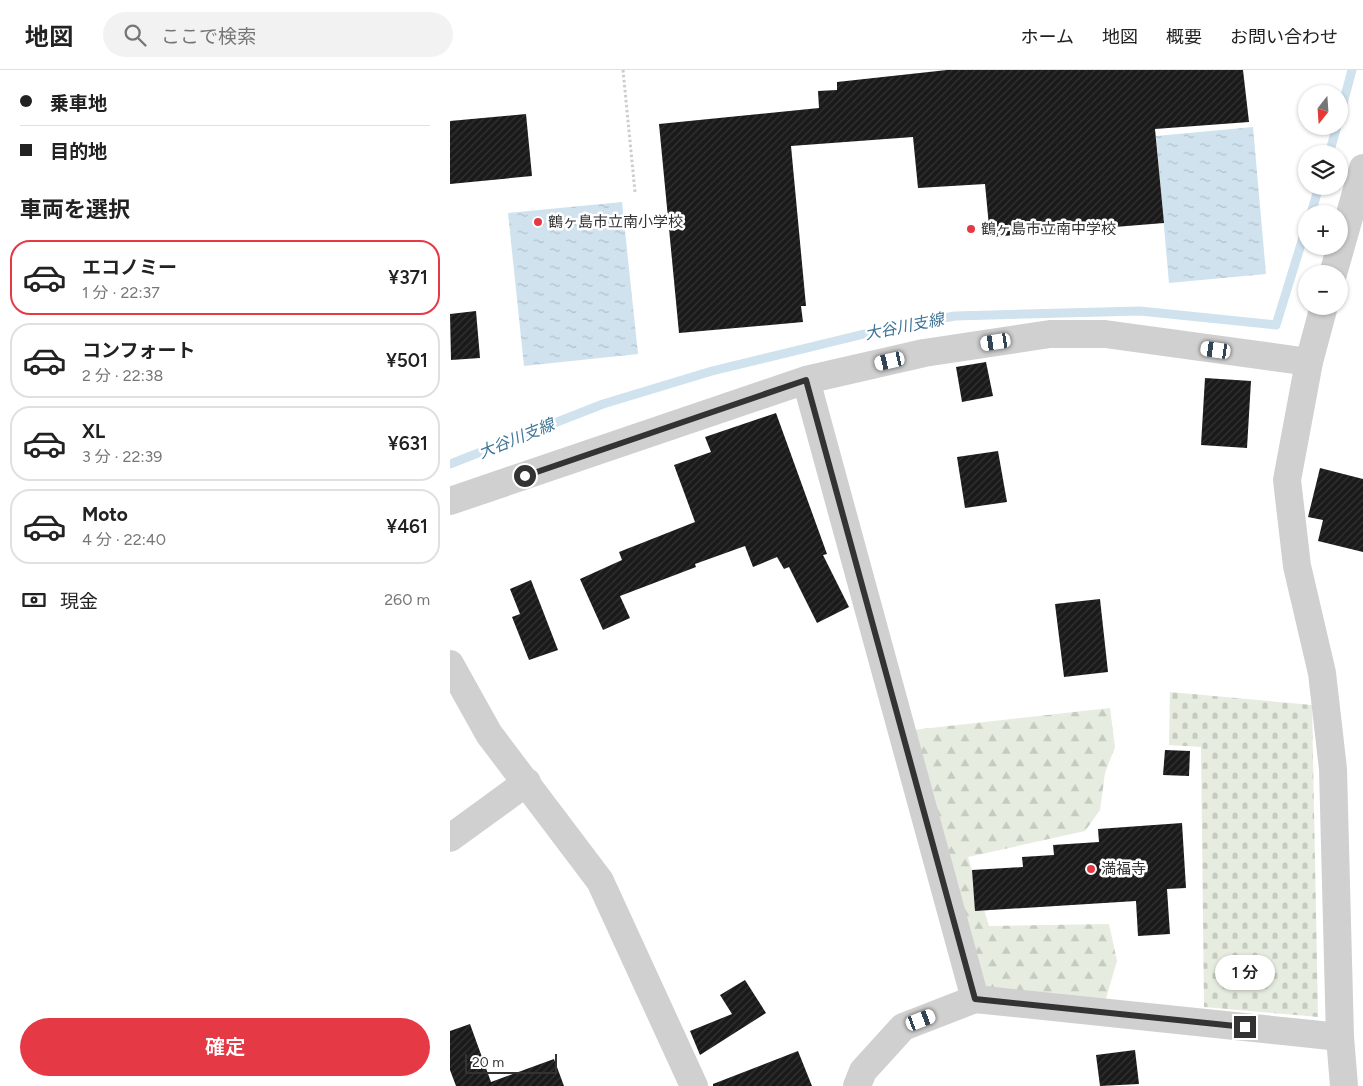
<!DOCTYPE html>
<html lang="ja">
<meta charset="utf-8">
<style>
:root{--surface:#fff;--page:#f2f2f2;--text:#222;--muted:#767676;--line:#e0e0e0;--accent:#e63946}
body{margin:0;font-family:Figtree,"Noto Sans JP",sans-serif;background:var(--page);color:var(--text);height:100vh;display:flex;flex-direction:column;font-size:19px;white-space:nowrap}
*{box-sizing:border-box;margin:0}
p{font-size:16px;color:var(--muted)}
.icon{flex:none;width:28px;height:28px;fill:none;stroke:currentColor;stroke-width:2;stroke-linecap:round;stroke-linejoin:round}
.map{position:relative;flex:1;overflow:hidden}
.side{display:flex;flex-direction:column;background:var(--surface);width:450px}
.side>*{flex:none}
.hud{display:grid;align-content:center;height:110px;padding:0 20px;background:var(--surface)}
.needle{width:32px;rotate:197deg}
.controls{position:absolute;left:848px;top:15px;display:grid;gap:10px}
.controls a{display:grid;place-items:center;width:50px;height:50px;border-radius:50%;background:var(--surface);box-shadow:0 1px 4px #0004;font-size:25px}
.scale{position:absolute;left:15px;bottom:12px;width:92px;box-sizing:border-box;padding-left:5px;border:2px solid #333;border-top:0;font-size:14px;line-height:18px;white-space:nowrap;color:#333;-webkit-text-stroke:4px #fff;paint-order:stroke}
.end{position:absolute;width:22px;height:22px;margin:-11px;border:6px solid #333;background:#fff;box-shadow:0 0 0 2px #fff}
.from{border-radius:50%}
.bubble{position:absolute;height:35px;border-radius:18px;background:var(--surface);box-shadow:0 1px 4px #0004;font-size:16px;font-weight:600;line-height:35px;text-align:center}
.car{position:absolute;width:15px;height:30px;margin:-15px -8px;border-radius:6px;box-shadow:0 0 4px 1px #0007;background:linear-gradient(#fff 24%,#345 0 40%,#fff 0 76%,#345 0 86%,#fff 0)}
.hud b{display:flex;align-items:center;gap:18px;height:48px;font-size:19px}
.hud b+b{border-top:1px solid var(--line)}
.hud i{width:12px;height:12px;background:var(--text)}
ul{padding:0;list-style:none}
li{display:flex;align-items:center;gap:15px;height:75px;margin:0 10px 8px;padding:0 10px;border:2px solid var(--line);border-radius:20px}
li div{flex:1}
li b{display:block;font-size:19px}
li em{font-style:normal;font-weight:600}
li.on{border-color:var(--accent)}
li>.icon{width:45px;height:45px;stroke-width:1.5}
h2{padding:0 20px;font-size:22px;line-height:60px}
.pay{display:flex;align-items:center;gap:12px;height:55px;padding:0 20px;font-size:19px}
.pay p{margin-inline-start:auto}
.action{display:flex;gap:10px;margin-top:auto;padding:10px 20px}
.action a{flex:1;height:58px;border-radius:30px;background:var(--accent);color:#fff;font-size:20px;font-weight:600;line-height:58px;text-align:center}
header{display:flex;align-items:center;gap:30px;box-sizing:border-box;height:70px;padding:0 25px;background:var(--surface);border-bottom:1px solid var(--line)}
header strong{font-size:24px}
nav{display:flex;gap:28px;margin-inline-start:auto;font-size:18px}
.search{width:350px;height:45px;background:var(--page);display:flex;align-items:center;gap:12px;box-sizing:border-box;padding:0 18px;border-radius:28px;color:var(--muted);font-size:19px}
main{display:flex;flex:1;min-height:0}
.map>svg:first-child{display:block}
.forest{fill:url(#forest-firs)}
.cemetery{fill:url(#cemetery-stones)}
.water{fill:url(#water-ripples)}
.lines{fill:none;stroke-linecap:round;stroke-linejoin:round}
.stream{stroke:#cfe2ee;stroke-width:9}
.building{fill:url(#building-hatch)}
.path{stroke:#cdcdcd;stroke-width:3;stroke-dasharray:2.5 2.5;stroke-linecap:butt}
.minor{stroke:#d0d0d0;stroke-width:28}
.tertiary{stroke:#d0d0d0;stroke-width:28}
.route{stroke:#333;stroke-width:6}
.poi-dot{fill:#e63946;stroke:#fff;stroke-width:2}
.labels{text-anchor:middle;stroke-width:5;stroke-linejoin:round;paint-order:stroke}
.poi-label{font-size:15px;fill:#333;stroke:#fff;text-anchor:start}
.water-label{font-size:16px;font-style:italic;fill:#3f7597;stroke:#fff}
</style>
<header>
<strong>地図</strong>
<div class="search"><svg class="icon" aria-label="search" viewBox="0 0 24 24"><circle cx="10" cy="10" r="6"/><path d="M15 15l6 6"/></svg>ここで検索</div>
<nav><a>ホーム</a><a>地図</a><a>概要</a><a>お問い合わせ</a></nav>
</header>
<main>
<section class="side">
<div class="hud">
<b><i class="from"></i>乗車地</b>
<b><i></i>目的地</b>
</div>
<h2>車両を選択</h2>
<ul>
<li class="on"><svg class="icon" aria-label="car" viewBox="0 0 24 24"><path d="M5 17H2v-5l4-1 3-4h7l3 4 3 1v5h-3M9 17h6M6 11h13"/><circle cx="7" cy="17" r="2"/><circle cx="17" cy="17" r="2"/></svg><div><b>エコノミー</b><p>1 分 · 22:37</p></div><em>¥371</em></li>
<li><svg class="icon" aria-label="car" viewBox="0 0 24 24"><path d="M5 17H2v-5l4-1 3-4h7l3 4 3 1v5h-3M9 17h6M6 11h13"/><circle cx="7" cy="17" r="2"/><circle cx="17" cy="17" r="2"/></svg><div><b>コンフォート</b><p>2 分 · 22:38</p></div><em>¥501</em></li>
<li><svg class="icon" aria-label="car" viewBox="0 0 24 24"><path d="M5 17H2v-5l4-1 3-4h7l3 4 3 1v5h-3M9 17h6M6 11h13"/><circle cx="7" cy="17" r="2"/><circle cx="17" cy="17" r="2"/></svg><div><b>XL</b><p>3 分 · 22:39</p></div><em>¥631</em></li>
<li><svg class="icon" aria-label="car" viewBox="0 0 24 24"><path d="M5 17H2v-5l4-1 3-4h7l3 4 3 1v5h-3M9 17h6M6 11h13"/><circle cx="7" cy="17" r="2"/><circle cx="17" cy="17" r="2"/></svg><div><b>Moto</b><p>4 分 · 22:40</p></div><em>¥461</em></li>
</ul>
<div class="pay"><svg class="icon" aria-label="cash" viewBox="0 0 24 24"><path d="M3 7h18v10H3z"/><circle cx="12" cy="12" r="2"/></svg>現金<p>260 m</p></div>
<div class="action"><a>確定</a></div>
</section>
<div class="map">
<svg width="913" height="1016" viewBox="0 0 913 1016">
<defs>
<pattern id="forest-firs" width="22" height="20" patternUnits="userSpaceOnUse" patternTransform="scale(1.25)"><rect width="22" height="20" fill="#e6ecdf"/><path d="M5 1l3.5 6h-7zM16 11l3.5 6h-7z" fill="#c6cbc0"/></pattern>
<pattern id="cemetery-stones" width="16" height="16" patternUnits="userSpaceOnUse" patternTransform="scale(1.25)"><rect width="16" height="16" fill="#e6ecdf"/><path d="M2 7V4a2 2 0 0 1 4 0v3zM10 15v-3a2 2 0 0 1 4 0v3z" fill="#c6cbc0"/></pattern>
<pattern id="water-ripples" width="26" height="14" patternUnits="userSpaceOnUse" patternTransform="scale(1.25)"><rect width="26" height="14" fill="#cfe2ee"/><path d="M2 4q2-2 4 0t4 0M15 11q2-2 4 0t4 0" fill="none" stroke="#b2c2cd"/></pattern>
<pattern id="building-hatch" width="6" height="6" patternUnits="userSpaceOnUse" patternTransform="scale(1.25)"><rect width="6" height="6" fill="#1a1a1a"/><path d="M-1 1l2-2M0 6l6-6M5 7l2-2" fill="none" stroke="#333"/></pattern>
</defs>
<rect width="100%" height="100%" fill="#fff"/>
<path class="forest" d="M660 638 665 677 655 703 650 740 635 761 518 787 539 856 659 854 667 891 655 932 529 920 463 660Z"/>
<path class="cemetery" d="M720 622 862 635 868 947 754 937 751 677 719 675Z"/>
<path class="water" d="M803 57 816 204 719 213 706 66Z
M172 132 188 284 74 296 58 143Z"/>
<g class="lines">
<path class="stream" d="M889 48 902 0
M879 84 887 56
M861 144 869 116
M0 394 153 334 262 301 447 256 505 246 690 241 826 255 856 158"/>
</g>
<path class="building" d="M497 0H793L799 52 705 59 714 153 540 167 535 114 468 118 463 67 341 76 356 236H351L353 252 229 263 209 54 369 38 368 21 387 20V12Z
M76 44 82 106 0 114V51Z
M26 241 30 288 1 290 0 244Z
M536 292 543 326 512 332 506 297Z
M755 308 801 311 797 378 751 375Z
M326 343 377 484 373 485 399 537 367 553 339 497 334 499 327 487 303 497 295 476 245 494 246 497 170 526 180 548 153 560 130 509 172 490 169 482 245 452 224 395 261 382 255 367Z
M548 381 557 432 515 438 507 387Z
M870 398 913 409V482L868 471 873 450 858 447Z
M81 510 108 580 79 590 62 547 70 544 60 519Z
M650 529 658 602 614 607 605 534Z
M715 680 740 681 739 706 713 705Z
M732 753 736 818 717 819 720 864 688 866 686 831 525 841 522 800 573 797 572 787 604 785 603 775 649 772 648 759Z
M295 910 316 943 250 985 240 961 282 944 270 925Z
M20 954 41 1012 104 989 114 1016H6L0 1000V961Z
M685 980 689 1014 650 1016 646 985Z
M348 981 362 1016H263V1014Z"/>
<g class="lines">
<path class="path" d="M173 0 185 122"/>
<path class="minor" d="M356 310 525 929
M0 431 356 310 474 283 600 264H655L859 292
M0 594 39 664 150 811 244 1016
M0 768 77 712
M407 1016 413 1001 453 957 525 929 890 967"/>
<path class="tertiary" d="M883 204 913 98
M874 236 859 292 837 410 847 496 872 603 883 699 890 967 894 1016"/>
</g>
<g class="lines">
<path class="route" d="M75 406 356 310 525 929 795 957"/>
</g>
<g class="poi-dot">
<circle cx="88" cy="152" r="5"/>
<circle cx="521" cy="159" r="5"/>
<circle cx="641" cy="799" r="5"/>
</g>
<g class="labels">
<g class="poi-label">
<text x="98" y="157">鶴ヶ島市立南小学校</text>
<text x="531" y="164">鶴ヶ島市立南中学校</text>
<text x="651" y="804">満福寺</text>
</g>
<g class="water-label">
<text transform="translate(454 256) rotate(-11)" y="6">大谷川支線</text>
<text transform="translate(66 368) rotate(-22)" y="6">大谷川支線</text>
</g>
</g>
</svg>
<div class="controls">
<a><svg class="needle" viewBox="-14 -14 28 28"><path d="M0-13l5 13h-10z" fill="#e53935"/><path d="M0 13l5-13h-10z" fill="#767676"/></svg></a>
<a><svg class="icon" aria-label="layers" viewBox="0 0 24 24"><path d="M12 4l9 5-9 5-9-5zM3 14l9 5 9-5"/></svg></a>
<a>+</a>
<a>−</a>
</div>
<div class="scale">20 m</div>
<i class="end from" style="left:75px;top:406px"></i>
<i class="end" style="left:795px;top:957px"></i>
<div class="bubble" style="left:765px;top:885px;width:60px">1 分</div>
<i class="car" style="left:546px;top:272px;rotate:261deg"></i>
<i class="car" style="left:766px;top:280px;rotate:278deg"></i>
<i class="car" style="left:440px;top:291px;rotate:257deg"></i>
<i class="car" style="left:471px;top:950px;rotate:69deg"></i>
</div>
</main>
